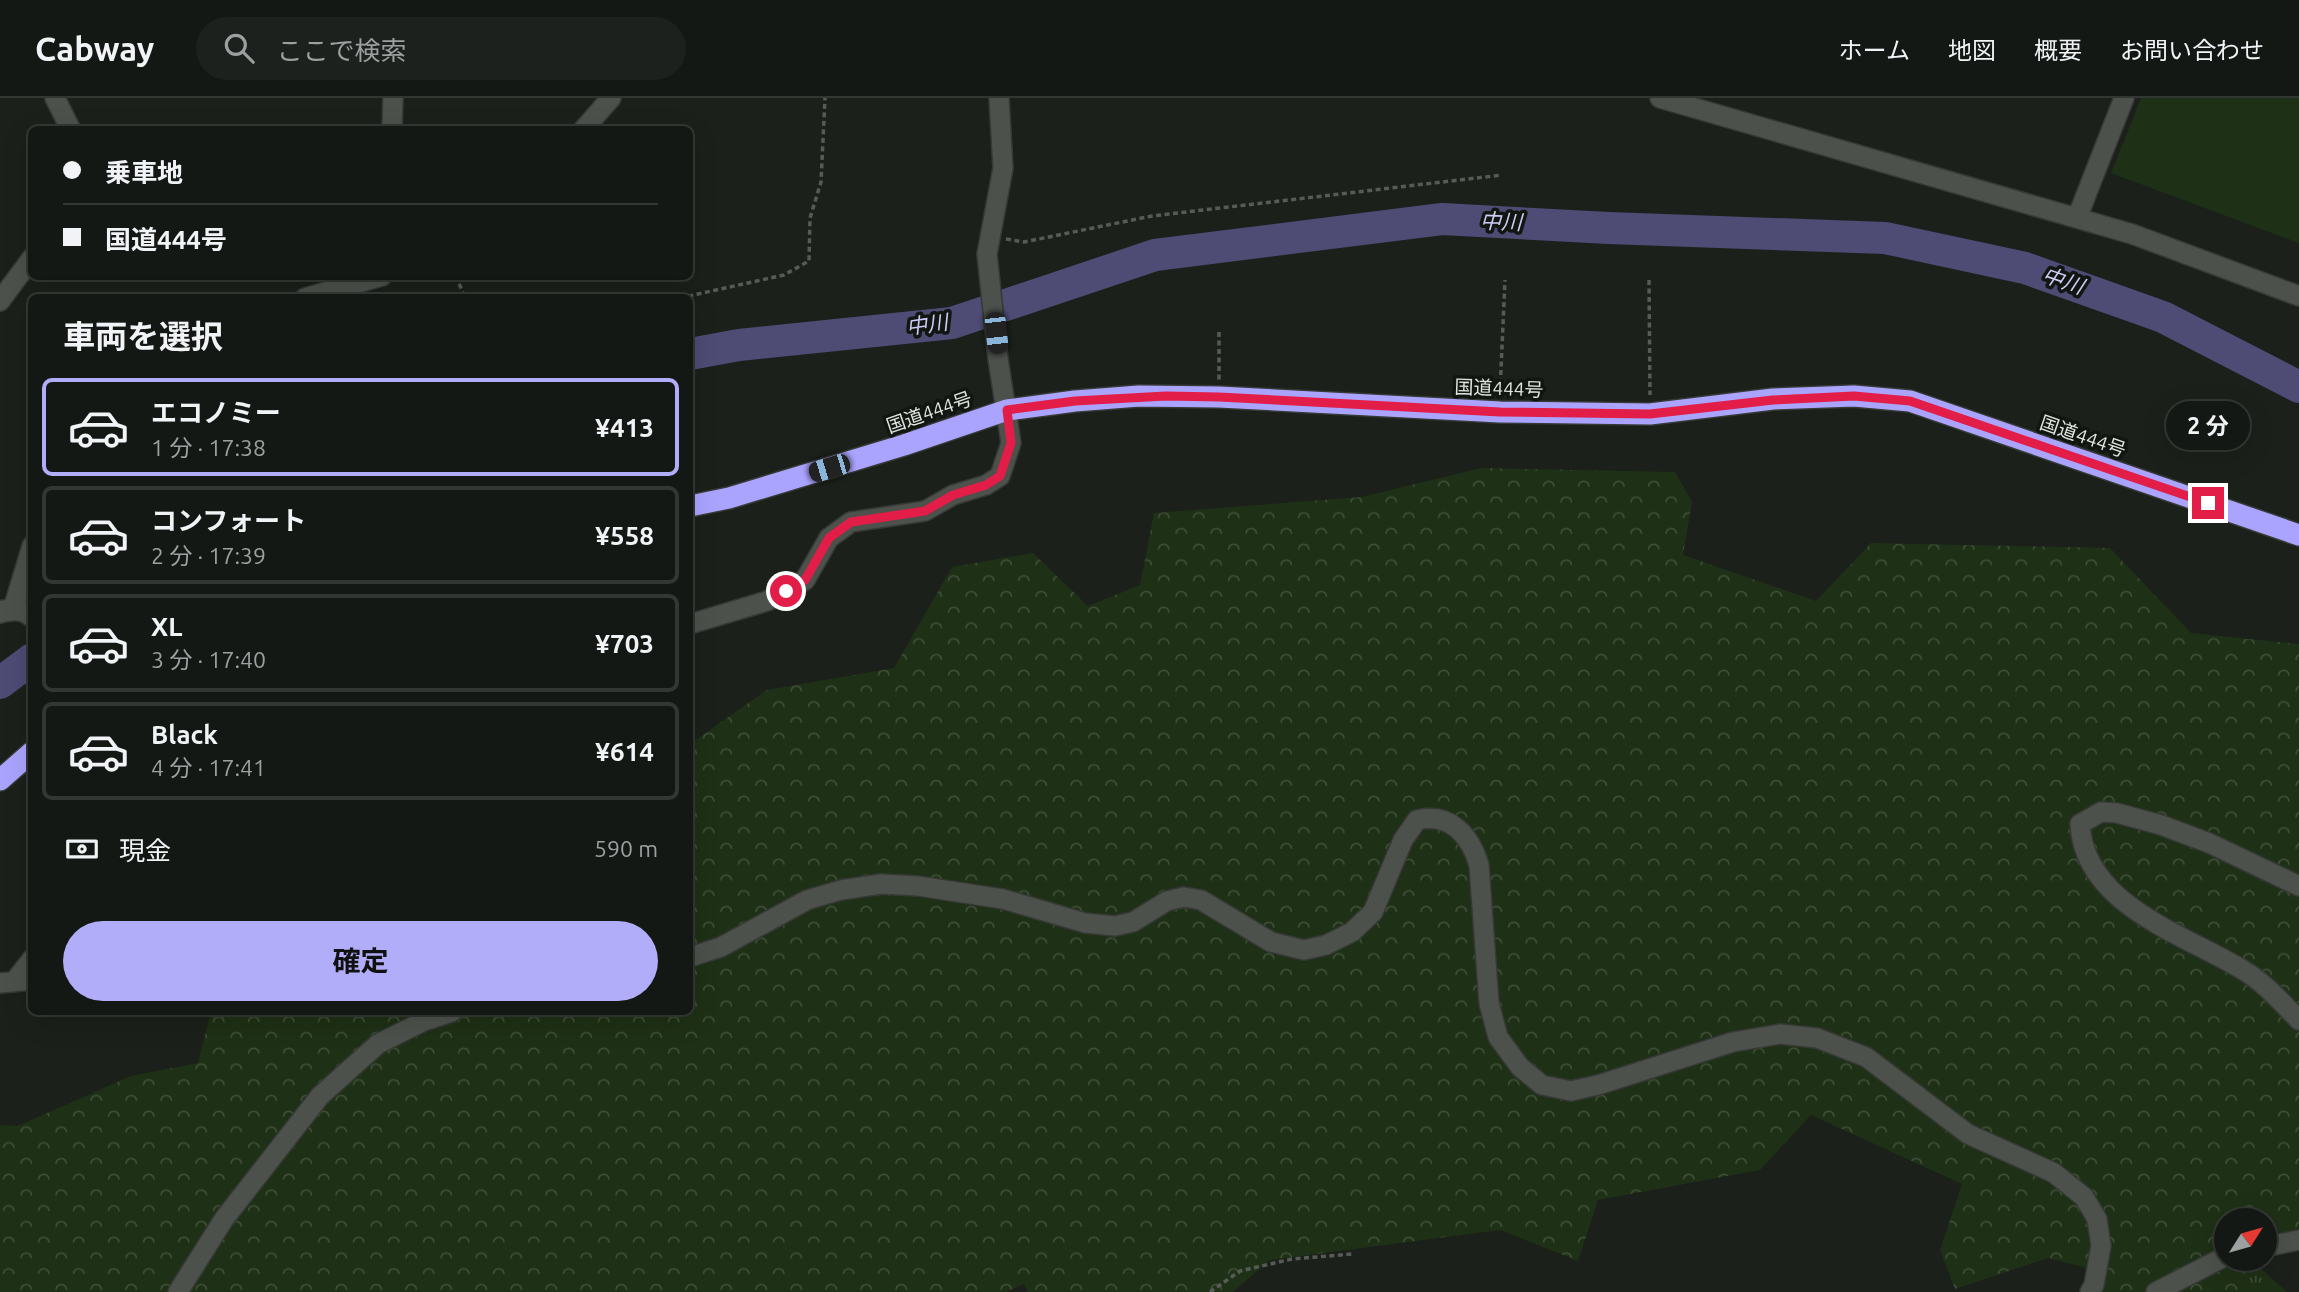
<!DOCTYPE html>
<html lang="ja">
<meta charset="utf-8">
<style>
:root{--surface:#141814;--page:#1d211d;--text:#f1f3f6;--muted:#9da0a0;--line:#333734;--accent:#b2adf9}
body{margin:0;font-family:Ubuntu,"Noto Sans JP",sans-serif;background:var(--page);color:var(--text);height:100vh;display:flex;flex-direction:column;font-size:26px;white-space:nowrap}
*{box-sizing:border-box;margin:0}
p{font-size:23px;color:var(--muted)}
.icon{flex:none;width:38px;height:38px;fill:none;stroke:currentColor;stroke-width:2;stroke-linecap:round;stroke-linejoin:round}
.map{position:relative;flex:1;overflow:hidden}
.side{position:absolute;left:28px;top:196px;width:665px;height:721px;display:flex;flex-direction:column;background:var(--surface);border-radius:10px;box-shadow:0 7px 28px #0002,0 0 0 2px var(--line)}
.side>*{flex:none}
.banner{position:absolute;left:28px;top:28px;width:665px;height:154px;border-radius:10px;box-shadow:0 7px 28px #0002,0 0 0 2px var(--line);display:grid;align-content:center;height:154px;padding:0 35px;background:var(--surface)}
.needle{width:46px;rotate:53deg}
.buttons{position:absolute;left:2214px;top:1110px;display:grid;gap:14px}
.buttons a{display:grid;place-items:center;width:63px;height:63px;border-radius:50%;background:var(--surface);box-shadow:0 7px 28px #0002,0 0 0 2px var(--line);font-size:35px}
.end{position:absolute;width:32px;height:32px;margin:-16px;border:9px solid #e11d48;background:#fff;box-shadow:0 0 0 4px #fff}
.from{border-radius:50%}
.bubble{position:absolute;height:49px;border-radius:24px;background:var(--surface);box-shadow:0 7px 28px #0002,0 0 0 2px var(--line);font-size:23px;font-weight:700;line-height:49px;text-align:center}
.car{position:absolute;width:21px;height:42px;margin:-21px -10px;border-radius:9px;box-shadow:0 0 5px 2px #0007;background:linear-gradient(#222 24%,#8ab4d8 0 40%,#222 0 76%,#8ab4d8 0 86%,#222 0)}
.banner b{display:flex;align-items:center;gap:24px;height:66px;font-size:26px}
.banner b+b{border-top:2px solid var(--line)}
.banner i{width:18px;height:18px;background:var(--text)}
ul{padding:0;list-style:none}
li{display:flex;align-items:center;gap:21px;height:98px;margin:0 14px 10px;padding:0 21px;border:4px solid var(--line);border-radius:10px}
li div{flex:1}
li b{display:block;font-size:26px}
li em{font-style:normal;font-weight:700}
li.on{border-color:var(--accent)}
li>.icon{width:63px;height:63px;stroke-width:1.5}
h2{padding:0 35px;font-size:32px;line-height:84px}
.pay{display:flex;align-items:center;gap:18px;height:77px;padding:0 35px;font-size:26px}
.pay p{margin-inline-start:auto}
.primary-button{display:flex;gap:14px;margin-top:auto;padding:14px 35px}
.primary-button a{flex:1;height:80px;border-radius:42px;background:var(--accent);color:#111;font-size:28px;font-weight:700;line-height:80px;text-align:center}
header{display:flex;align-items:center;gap:42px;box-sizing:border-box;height:98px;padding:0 35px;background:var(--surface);border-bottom:2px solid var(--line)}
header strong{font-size:33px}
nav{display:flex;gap:38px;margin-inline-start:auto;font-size:24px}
.search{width:490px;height:63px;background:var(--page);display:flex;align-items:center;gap:18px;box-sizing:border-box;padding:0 24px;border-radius:38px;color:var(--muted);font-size:26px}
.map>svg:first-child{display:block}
.grass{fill:url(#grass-tufts)}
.forest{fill:url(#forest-crowns)}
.pitch{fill:#1e3015}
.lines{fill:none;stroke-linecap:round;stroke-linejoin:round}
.river{stroke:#4e4b75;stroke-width:32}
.street-casing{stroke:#363935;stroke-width:22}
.secondary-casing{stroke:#363935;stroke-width:24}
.highway-casing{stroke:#363935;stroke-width:24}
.path{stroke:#575b56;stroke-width:3.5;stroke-dasharray:5 3.5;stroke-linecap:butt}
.street{stroke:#4d514b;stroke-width:19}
.secondary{stroke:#4d514b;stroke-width:21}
.highway{stroke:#aba4ff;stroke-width:21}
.route{stroke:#e11d48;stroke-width:9}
.labels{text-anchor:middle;stroke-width:7;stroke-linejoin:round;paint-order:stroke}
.street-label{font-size:19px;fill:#e1e4e0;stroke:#121611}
.water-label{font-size:21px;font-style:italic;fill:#ceccf7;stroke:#121611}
</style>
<header>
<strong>Cabway</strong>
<div class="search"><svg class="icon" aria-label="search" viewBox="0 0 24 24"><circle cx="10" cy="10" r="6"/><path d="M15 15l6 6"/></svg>ここで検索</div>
<nav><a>ホーム</a><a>地図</a><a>概要</a><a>お問い合わせ</a></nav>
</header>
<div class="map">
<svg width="2299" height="1194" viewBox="0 0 2299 1194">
<defs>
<pattern id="grass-tufts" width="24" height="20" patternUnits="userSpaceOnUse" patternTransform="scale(1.75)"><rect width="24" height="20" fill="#1e3015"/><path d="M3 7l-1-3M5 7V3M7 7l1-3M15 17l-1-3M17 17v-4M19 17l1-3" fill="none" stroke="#3e4e37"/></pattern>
<pattern id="forest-crowns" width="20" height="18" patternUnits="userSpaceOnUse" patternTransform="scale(1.75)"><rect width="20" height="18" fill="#1e3015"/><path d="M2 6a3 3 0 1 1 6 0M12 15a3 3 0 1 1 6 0" fill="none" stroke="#3e4e37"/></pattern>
</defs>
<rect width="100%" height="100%" fill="#1b201a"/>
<path class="grass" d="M2248 1160H2249L2287 1194H2242Z"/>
<path class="forest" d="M1481 370 1675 374 1692 404 1683 457 1816 503 1871 445 2110 450 2191 535 2299 546V1142L2265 1153 2264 1122H2226V1160H2248L2242 1194H2096L2091 1171 2048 1160 1955 1191 1940 1152 1962 1086 1811 1017 1760 1072 1598 1102 1578 1163 1500 1132 1270 1162 1233 1194H1028L1024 1186 1006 1194H0V1027L18 1028 131 978 198 965 211 914H690V646L767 592 894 570 952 469 1033 455 1088 508 1140 487 1154 415 1362 399Z"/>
<path class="pitch" d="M2141 0H2299V145L2111 75Z"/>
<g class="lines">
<path class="river" d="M690 256 739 247 952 225 1155 157 1442 121 1609 130 1885 140 2025 170 2163 219 2299 289
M0 585 32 561"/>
<g class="street-casing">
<path id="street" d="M55 0 71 32
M1660 0 2132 136 2299 198
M392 32 393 0
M583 32 611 0
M2077 120 2124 0
M305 200 382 178
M0 203 32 160
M13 511 32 448
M690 526 767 503 805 482 829 440 851 424 925 413 953 397 986 387 1000 378 1011 345 998 261 987 156 1003 70 999 0
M2299 788 2209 745 2161 727 2117 715 2101 714 2080 726C2084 807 2184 836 2243 872 2265 885 2281 904 2299 922
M690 859 721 849 807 802 841 792 881 786 918 788 1003 801 1085 825 1115 828 1133 824 1167 803 1184 799 1201 802 1271 844 1304 852 1326 847 1352 834 1373 814 1403 742 1417 722C1450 714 1470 737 1479 767L1489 905 1498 939 1520 969 1542 987 1571 993 1598 987 1733 944 1780 936 1817 940 1866 959 1968 1036 2054 1075 2084 1099 2097 1121 2101 1148 2094 1187 2090 1194
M14 884 32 861
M0 885 32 882
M2264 1149 2299 1142
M178 1194 224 1121 320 998 378 946 424 923 452 914
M2156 1194 2226 1158"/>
</g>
<g class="secondary-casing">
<path id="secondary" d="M0 514C13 511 21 510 32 518"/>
</g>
<g class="highway-casing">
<path id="highway" d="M690 408 729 400 904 347 1007 312 1075 303 1139 298 1219 299 1500 314 1650 316 1773 301 1854 298 1910 303 2299 437
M0 682 32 654"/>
</g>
<path class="path" d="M1006 141 1024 144 1152 118 1502 77
M456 178 465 200
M1649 182 1650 297
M680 200 784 177 809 163 810 120 821 84 825 0
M1219 234V282
M1500 294 1505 182
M1210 1194 1240 1173 1292 1161 1352 1156"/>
<use href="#street" class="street"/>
<use href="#secondary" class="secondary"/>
<use href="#highway" class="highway"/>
</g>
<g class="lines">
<path class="route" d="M786 493 805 482 829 440 851 424 925 413 953 397 986 387 1000 378 1011 345 1007 312 1075 303 1166 298 1219 299 1500 314 1650 316 1773 302 1854 298 1910 303 2208 405"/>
</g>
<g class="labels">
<g class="street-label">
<text transform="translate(1499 290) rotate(2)" y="7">国道444号</text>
<text transform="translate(929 314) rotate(-19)" y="7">国道444号</text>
<text transform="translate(2083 338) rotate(19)" y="7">国道444号</text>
</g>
<g class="water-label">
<text transform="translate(1501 124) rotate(2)" y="7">中川</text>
<text transform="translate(2063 183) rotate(19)" y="7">中川</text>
<text transform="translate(927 227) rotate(-8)" y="7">中川</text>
</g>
</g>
</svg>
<div class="buttons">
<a><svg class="needle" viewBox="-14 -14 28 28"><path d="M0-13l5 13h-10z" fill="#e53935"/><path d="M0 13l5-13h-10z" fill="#9da0a0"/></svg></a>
</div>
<i class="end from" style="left:786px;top:493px"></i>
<i class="end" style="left:2208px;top:405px"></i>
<div class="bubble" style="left:2166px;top:303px;width:84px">2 分</div>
<i class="car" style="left:996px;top:235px;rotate:174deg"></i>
<i class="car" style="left:829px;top:370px;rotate:253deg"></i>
<div class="banner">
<b><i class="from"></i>乗車地</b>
<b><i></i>国道444号</b>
</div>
<section class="side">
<h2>車両を選択</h2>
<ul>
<li class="on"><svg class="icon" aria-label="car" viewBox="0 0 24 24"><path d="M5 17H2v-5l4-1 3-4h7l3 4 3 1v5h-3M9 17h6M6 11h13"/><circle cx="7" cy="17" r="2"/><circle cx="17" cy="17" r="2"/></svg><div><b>エコノミー</b><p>1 分 · 17:38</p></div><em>¥413</em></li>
<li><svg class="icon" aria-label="car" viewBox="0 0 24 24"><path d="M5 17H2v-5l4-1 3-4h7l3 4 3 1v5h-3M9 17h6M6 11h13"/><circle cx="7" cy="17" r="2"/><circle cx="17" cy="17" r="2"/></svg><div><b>コンフォート</b><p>2 分 · 17:39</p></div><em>¥558</em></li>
<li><svg class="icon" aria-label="car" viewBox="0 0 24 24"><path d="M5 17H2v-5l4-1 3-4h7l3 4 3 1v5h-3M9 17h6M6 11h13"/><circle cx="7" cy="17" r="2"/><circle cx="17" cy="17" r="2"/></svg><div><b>XL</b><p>3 分 · 17:40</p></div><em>¥703</em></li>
<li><svg class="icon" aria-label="car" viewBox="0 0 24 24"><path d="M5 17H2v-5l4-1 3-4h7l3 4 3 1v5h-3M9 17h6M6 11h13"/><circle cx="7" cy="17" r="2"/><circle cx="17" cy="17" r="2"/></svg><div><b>Black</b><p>4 分 · 17:41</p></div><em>¥614</em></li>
</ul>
<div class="pay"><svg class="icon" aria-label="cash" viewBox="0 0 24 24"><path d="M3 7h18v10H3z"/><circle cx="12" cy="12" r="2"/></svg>現金<p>590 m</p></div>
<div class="primary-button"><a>確定</a></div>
</section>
</div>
